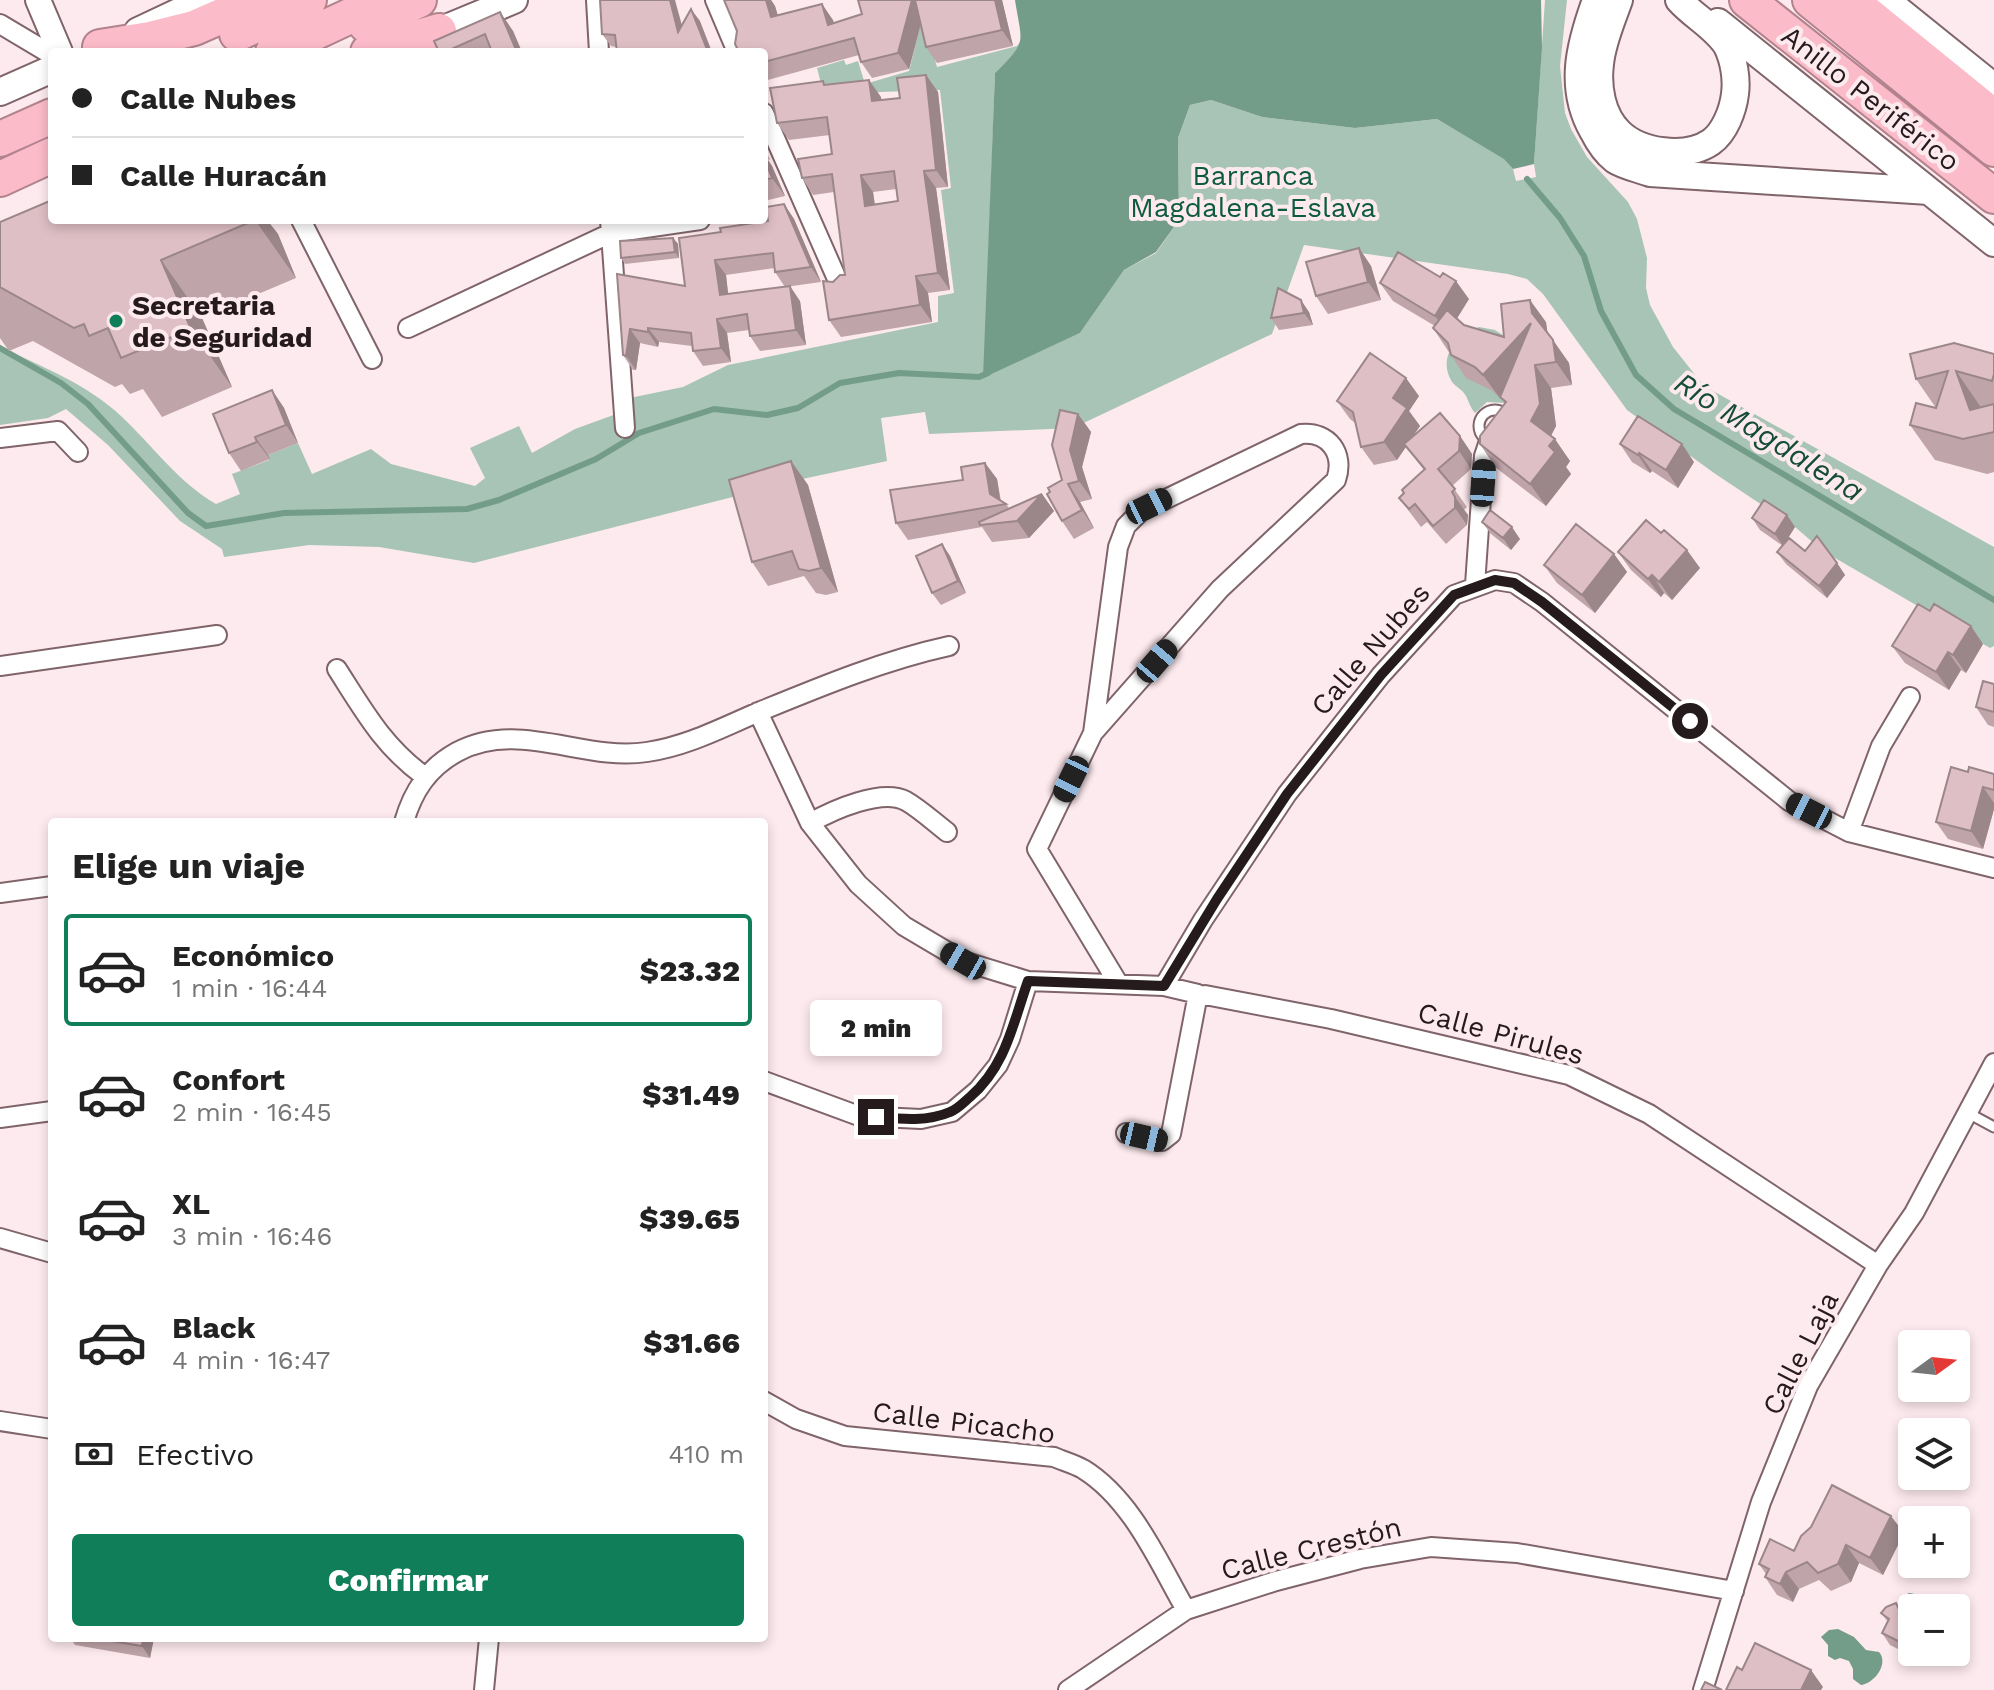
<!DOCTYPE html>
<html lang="es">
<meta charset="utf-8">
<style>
:root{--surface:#fff;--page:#f2f2f2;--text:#222;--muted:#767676;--line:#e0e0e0;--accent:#117e5a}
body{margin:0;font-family:"Work Sans",sans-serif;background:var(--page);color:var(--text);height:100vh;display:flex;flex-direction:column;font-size:30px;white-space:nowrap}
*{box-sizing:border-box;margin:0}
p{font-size:26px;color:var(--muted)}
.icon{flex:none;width:44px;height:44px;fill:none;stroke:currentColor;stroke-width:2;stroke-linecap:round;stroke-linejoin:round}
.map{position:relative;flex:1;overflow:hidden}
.side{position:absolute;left:48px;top:818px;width:720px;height:824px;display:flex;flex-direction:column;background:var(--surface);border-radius:8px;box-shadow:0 4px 12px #0003}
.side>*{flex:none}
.guide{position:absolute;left:48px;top:48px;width:720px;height:176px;border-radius:8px;box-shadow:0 4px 12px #0003;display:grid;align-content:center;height:176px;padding:0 24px;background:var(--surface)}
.needle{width:52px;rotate:75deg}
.controls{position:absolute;left:1898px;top:1330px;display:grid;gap:16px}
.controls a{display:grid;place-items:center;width:72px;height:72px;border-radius:8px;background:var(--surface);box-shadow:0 4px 12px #0003;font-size:40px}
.end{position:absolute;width:36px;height:36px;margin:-18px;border:10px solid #251a1c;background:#fff;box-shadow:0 0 0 4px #fff}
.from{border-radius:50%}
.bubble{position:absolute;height:56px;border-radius:8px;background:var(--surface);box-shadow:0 4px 12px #0003;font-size:26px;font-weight:800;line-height:56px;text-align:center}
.car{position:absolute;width:24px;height:48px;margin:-24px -12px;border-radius:10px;box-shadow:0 0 6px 2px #0007;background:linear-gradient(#222 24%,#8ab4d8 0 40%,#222 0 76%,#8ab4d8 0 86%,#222 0)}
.guide b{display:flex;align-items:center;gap:28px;height:76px;font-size:30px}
.guide b+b{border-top:2px solid var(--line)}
.guide i{width:20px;height:20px;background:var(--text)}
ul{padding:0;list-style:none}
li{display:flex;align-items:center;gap:24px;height:112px;margin:0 16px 12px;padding:0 8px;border:4px solid transparent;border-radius:8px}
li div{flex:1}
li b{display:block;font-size:30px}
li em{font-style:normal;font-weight:800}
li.active{border-color:var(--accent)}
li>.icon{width:72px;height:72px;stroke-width:1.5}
h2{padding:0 24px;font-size:36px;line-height:96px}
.pay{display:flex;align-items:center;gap:20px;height:88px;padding:0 24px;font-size:30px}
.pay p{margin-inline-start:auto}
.button{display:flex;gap:16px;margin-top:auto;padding:16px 24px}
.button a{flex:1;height:92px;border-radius:8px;background:var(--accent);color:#fff;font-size:32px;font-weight:800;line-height:92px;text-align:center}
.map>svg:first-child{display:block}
.green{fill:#a7c4b6}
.water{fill:#739d89}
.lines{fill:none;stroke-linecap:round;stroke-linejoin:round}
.stream{stroke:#739d89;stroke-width:6}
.service-casing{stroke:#7f646a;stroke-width:13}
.minor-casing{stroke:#7f646a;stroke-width:22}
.tertiary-casing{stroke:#7f646a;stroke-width:28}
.secondary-casing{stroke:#7f646a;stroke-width:30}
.motorway-casing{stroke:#b1838c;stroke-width:38}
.service{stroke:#fff;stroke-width:9}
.minor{stroke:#fff;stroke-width:18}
.tertiary{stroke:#fff;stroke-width:24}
.secondary{stroke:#fff;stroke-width:26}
.motorway{stroke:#fcbbc9;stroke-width:34}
.wall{fill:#bfa4a9;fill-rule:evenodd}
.shaded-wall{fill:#9b868a}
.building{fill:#debfc5;stroke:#9b868a;stroke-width:2;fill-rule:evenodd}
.route{stroke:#251a1c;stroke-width:10}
.poi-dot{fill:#117e5a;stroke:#fdeaee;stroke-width:3}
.labels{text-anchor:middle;stroke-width:8;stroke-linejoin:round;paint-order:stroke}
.street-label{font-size:28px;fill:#251a1c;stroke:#fdeaee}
.park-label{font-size:28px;fill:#0c5a40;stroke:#fdeaee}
.poi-label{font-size:28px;font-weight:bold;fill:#251a1c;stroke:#fdeaee;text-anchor:start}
.water-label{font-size:30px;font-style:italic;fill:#154c37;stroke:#fdeaee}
</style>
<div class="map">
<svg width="1994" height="1690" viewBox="0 0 1994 1690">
<rect width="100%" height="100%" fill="#fdeaee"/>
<path class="green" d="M1545 0H1567L1560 66 1565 113 1571 129 1587 157 1628 202 1637 219 1647 258 1646 288 1650 305 1673 347 1704 386 1994 547V646L1990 648 1823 551 1795 527 1714 473 1627 410 1543 294 1527 279 1508 274 1304 245 1272 334 1073 428 929 434 925 412 881 418 887 461 807 478 474 563 379 547 309 545 224 557 222 549 180 521 108 445 66 409 48 418 0 425V348H3C43 367 88 385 121 416 153 446 178 482 216 504L240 494 232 474 269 460 268 455 298 443 312 474 371 449 391 464 475 486 485 478 470 448 519 426 532 453 575 429 619 413 620 400 683 387 728 365 938 322V296L954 293 941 190 951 188 940 90 880 92 825 99 817 68 844 60 846 65 858 61 865 84 909 71 920 27 926 26 937 67 1017 46 1021 41 1019 49 995 73 984 377 1080 333 1124 270 1156 253 1179 220 1178 138 1190 105 1211 100 1262 117 1355 128 1437 119 1505 159 1513 169 1516 181 1536 177 1534 164Z
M1479 327 1495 330 1509 339 1505 403 1487 402 1475 413C1470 407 1469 402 1466 396 1463 390 1456 387 1452 382 1437 358 1456 335 1479 327Z"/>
<path class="water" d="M1015 0H1541L1542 48 1534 164 1513 169 1504 159 1437 119 1355 128 1262 117 1211 100 1190 105 1178 138 1179 220 1156 252 1124 270 1080 333 983 378 995 73C1028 40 1022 45 1015 0Z
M1909 1593 1920 1595 1924 1600V1608H1912V1627L1905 1617 1901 1616 1903 1596Z
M1838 1629 1854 1637 1866 1650 1879 1652C1889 1663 1875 1683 1861 1685L1853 1679V1669L1849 1661 1840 1658 1835 1660 1828 1656V1645L1821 1637 1829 1630Z"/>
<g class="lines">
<path class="stream" d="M1527 179 1560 218 1584 256 1601 311 1636 375 1674 409 1994 600
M0 348 61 383 88 404 188 513 206 526 284 513 467 509 499 500 596 459 639 433 714 409 767 415 798 408 840 383 899 373 979 377 988 373"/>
<g class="service-casing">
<path id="service" d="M1479 426a16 16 0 1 1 32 0a16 16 0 1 1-32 0Z
M1968 1113 1994 1127"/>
</g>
<g class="minor-casing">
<path id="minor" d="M596 0 599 52
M715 0 737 52
M0 24 52 55
M764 113 841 288
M301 220 372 359
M610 220 625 428
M408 328 611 233 700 220
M0 438 58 431 78 452
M1475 585 1484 456 1489 441
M0 666 217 635
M337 669C364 711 383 746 424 776
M758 712 810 823 858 884 904 926 963 961 1028 981 1164 986 1198 994 1171 1134 1162 1141 1126 1133
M1093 733 1118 547 1126 526 1141 511 1301 434C1329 431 1345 454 1336 480L1220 589 1093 733 1037 849 1118 983
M404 822C413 791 428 768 457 752 519 719 583 762 647 752 688 746 723 727 761 711 822 686 885 660 949 646
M810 823C833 810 882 788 906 801 920 809 934 822 947 832
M1849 832 1881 746 1910 697
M0 893 52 886
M1164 986 1203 920 1287 794 1381 675 1454 595 1495 580 1514 583 1542 602 1789 801 1849 832 1994 868
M1205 995 1331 1019 1569 1075 1649 1114 1878 1265
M764 1081 859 1116 921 1119 952 1112 978 1090 998 1065 1010 1039 1028 981
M0 1118 52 1111
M0 1238 52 1253
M764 1401 796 1419 845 1436 1054 1457C1063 1461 1074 1464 1083 1469 1132 1499 1159 1563 1186 1610
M0 1421 52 1429
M484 1690 489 1638
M1068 1690 1186 1610 1276 1581 1360 1559 1431 1547 1517 1553 1734 1591
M1703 1690 1761 1502 1808 1386 1878 1265 1914 1213 1994 1063"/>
</g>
<g class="tertiary-casing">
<path id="tertiary" d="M38 0 60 52"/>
</g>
<g class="secondary-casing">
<path id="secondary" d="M1596 0C1580 44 1568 87 1593 131 1598 141 1606 153 1615 160 1624 166 1640 169 1650 173L1929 191
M1619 0C1612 20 1602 42 1600 64 1597 88 1602 115 1619 132 1640 153 1686 159 1711 142 1725 132 1733 110 1735 94 1737 79 1734 60 1727 46 1716 28 1693 16 1679 0
M1886 0 1994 87
M1718 22 1994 243
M138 31 204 0
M422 38 514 0
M0 92 52 69"/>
</g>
<g class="motorway-casing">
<path id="motorway" d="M1747 0 1994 196
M1810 0 1994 149
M1850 0 1994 117
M366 25 419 0
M237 34 309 0
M100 47 150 39 194 28 258 0
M273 52 384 0
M368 52 439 31
M0 139 52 116
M0 179 52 155"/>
</g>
<use href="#service" class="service"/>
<use href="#minor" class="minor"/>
<use href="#tertiary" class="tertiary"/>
<use href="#secondary" class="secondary"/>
<use href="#motorway" class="motorway"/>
</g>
<path class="wall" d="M724 0H771L775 6 778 16 822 4 834 23 1002 0 1013 46 937 63 926 47 921 25 909 69 872 78 861 62 859 55 764 81V52L737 31Z
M500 12 513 31 522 52H439Z
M700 21 616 47 611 46 602 34 682 25Z
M926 75 938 92 948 187 936 188 950 290 928 293 932 322 841 337 829 320 833 282 845 275 834 192 813 195 802 178 832 154 830 135 789 140 777 123 826 85 881 97V100L900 98ZM896 189 898 201 875 204 873 192Z
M764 146 770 160 767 159 772 166 785 196 764 201Z
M784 204 794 219 821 282 785 287 775 272V268L726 275 728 294 800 301 806 345 760 351 750 336 749 330 727 333 731 362 703 366 693 351 692 346 659 342 658 347 640 343 636 370H633L623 355 617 274 685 286 721 232 768 221Z
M52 220H267L278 234 296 278 202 318 232 387 162 417 143 389 130 394 122 384 115 387 33 341 9 351 0 338V222Z
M673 238 678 244 679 258 625 264 621 258Z
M1359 248 1371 266 1381 300 1328 314 1316 296Z
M1380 283 1469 299 1457 318 1464 325 1504 337 1546 322 1547 333 1569 363 1572 385 1551 388 1556 426 1551 436 1570 461 1566 467 1571 474 1546 506 1495 467 1480 444 1505 404 1500 396 1499 397 1491 390 1466 378 1433 328 1435 326 1393 301Z
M1309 312 1313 325 1279 330 1271 318Z
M1994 354V472L1987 474 1935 460 1910 425 1936 408 1916 379Z
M272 390 284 408 298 443 268 455 270 459 241 471 229 453Z
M1419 396 1409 411 1420 426 1411 438 1460 436 1472 454 1471 469 1452 486 1467 507 1464 510 1468 515 1467 525 1446 544 1427 522 1421 527 1399 498 1424 470 1406 447 1397 460 1374 465 1361 447 1355 423 1350 419 1337 401Z
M1078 414 1091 432 1082 467 1092 499 1080 502 1094 528 1074 539 1062 521V480Z
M1620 444 1694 462 1678 488 1652 471 1650 473 1632 462Z
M791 461 808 485 838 592 826 595 816 593 804 576 768 586 752 562Z
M985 463 997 479 1001 501 1006 504 1009 508 1042 494 1054 511 1029 538 992 542 982 527 908 540 896 523 963 480Z
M1787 515 1795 527 1783 546 1760 530 1752 518Z
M1482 522 1520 539 1511 550 1491 534Z
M1661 533 1700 568 1672 600 1664 593 1661 597 1631 570 1618 552Z
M942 544 950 556 966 593 941 605 932 593Z
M1777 552 1837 563 1845 575 1827 598 1786 564Z
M1614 554 1627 572 1595 613 1557 583 1544 565Z
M1983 644 1966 673 1961 670 1949 690 1905 663 1892 646Z
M1994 684V727L1988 725 1976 707Z
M1968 772 1994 774V809L1983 849 1948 839 1936 822Z
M1904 1533 1883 1575 1859 1563 1851 1582 1831 1591 1819 1580 1799 1589 1793 1602 1777 1595 1765 1577 1766 1574 1759 1564 1794 1551Z
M1896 1603 1904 1615 1912 1631V1651L1910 1655 1890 1645 1882 1633 1888 1622 1881 1613Z
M70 1638H154L150 1658 75 1645Z"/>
<path class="shaded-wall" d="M670 0H675L687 44 678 32Z
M766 0H771L775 6 783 33 771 17Z
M912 0H917L924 11 909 69 898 53Z
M995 0H1002L1013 46 1002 30Z
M822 4 833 20 839 40 828 25Z
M691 9 700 21 712 52H708Z
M500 12 513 31 522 52H517Z
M926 75 938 92 948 187 936 170Z
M869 80 881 97 884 118 872 101Z
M764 154 772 166 785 196 772 178 764 158Z
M924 171 936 188 950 290 938 273Z
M861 175 873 192 877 223 865 206Z
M784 204 794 219 821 282 811 267Z
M255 220H267L278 234 296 278Z
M673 238 678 244 679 258 675 252Z
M1359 248 1371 266 1381 300 1368 282Z
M161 260 202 318 232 387 191 329Z
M715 260 726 275 730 310 720 295Z
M916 276 928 293 932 322 920 305Z
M1456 281 1469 299 1448 333 1435 316Z
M790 286 800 301 806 345 796 330Z
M1301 300 1309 312 1313 325 1304 313Z
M1530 300 1546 322 1548 336 1532 313Z
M717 319 727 333 731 362 721 348Z
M1531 323 1547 345 1499 397 1483 375Z
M648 328 659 342 658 347 648 332Z
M630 329 640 343 636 370 626 356Z
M1553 340 1569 363 1572 385 1556 362Z
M1535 365 1551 388 1556 426 1547 443 1531 421Z
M1956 371 1980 406 1990 432 1970 410Z
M1406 378 1419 396 1409 411 1420 426 1397 460 1384 442 1393 398Z
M272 390 284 408 298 443 286 425Z
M1078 414 1091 432 1082 467 1092 499 1079 481 1070 450Z
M1460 436 1472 454 1471 469 1459 451Z
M255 437 268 455 270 459 257 442Z
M1555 439 1570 461 1566 467 1571 474 1546 506 1530 484 1549 446Z
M1682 444 1694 462 1678 488 1666 470Z
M1639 453 1652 471 1650 473 1638 455Z
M791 461 808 485 838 592 821 568Z
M985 463 997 479 1001 505 990 494Z
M1068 484 1080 502 1094 528 1082 510Z
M1042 494 1054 511 1029 538 1017 521Z
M1455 497 1468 515 1467 525 1455 508Z
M1787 515 1795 527 1783 546 1775 534Z
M1512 527 1520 539 1511 550 1503 538Z
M942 544 950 556 966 593 958 581Z
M1687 550 1700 568 1672 600 1659 582Z
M1614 554 1627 572 1595 613 1582 595Z
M1837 563 1845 575 1827 598 1819 586Z
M1652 575 1664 593 1661 597 1648 579Z
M1971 626 1983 644 1966 673 1953 655Z
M1948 652 1961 670 1949 690 1936 672Z
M1983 787 1994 803V809L1983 849 1971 831Z
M1891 1516 1904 1533 1883 1575 1870 1558Z
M1846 1545 1859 1563 1851 1582 1838 1564Z
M1786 1572 1799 1589 1793 1602 1780 1584Z
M1896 1603 1904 1615 1912 1631V1637Z
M1906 1633 1912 1641V1651L1910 1655 1902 1643Z
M143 1638H154L150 1658 142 1646Z
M1811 1670 1823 1687 1821 1690H1801Z"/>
<path class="building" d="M600 0H670L678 32 691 9 708 52H617L615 35 602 34Z
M724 0H766L771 17 822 4 828 25 862 14 858 0H912L898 53 861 62 854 38 764 62V52H739L735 44 737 31Z
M915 0H995L1002 30 926 47Z
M500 12 517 52H492L485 34 445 52H439L434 41Z
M926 75 936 170 924 171 938 273 916 276 920 305 829 320 823 281 833 282 840 275H845L832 174 802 178 798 159 832 154 827 117 777 123 770 88 823 81 824 85 869 80 872 101 900 98 897 78ZM894 171 898 201 865 206 861 175Z
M764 158 772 178 764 180Z
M52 200V220H255L161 260 191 329 121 358 108 328 89 336 84 324 74 328 0 287V222Z
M784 204 811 267 775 272 773 253 715 260 720 295 790 286 796 330 750 336 747 314 717 319 721 348 693 351 691 333 648 328V332L630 329 626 356 623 355 617 274 685 286 679 238 721 232 720 228 768 221 766 207Z
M673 238 675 252 621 258 620 241Z
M1359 248 1368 282 1316 296 1306 262Z
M1398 252 1440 277 1443 273 1456 281 1435 316 1380 283Z
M1278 288 1301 300 1304 313 1271 318Z
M1530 300 1532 313 1553 340 1556 362 1535 365 1540 404 1531 421 1555 439 1549 446 1555 452 1530 484 1480 444V436L1506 402 1500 397 1531 323 1483 375 1475 367 1451 355 1448 343 1433 328 1447 310 1464 325 1504 337 1501 304Z
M1954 343 1994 354V374L1992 381 1956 371 1970 410 1994 404V432L1963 439 1910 425 1916 403 1936 408 1948 371 1916 379 1910 354Z
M1370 353 1406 378 1393 398 1407 408 1384 442 1361 447 1353 412 1337 401Z
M272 390 286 425 255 437 257 442 229 453 213 414Z
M1060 410 1078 414 1070 450 1079 481 1068 484 1082 510 1062 521 1047 494 1050 492 1048 488 1062 480 1052 445Z
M1440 413 1460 436 1459 451 1438 469 1455 489 1452 492 1455 497V508L1433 526 1415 504 1409 509 1399 498 1404 493 1402 490 1425 469 1404 444Z
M1638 416 1682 444 1666 470 1639 453 1638 455 1620 444Z
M791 461 821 568 809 571 799 569 792 551 752 562 729 480Z
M985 463 990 494 1006 504 896 523 890 490 963 480 961 467Z
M1042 494 1017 521 980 525 979 522Z
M1764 500 1787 515 1775 534 1752 518Z
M1490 510 1512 527 1503 538 1482 522Z
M1646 520 1661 533 1664 530 1687 550 1659 582 1652 575 1648 579 1618 552Z
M1576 524 1614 554 1582 595 1544 565Z
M1817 536 1837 563 1819 586 1777 552 1789 538 1805 551Z
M942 544 958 581 932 593 916 556Z
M1918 604 1930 611 1934 604 1971 626 1953 655 1948 652 1936 672 1892 646Z
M1983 681 1994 684V712L1976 707Z
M1951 767 1968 772 1969 767 1994 774V790L1983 787 1971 831 1936 822Z
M1832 1485 1891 1516 1870 1558 1846 1545 1838 1564 1818 1573 1807 1562 1786 1572 1780 1584 1765 1577 1769 1569 1759 1564 1770 1539 1794 1551 1801 1536 1811 1527Z
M1896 1603 1912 1637V1638L1906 1633 1902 1643 1882 1633 1889 1619 1881 1613 1886 1607Z
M94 1638H143L142 1646Z
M1755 1643 1811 1670 1801 1690H1726L1737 1667 1742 1670Z
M1705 1682 1722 1690H1701Z"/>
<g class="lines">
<path class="route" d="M876 1117C900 1119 927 1122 950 1112 958 1109 964 1102 970 1097 1006 1066 1013 1023 1028 981L1164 986 1217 899 1287 794 1381 675 1454 595 1495 580 1514 583 1542 602 1690 721"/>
</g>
<circle class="poi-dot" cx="116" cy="321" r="8"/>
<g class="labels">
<g class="street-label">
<text transform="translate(1871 98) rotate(38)" y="10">Anillo Periférico</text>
<text transform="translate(1370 649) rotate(-49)" y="10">Calle Nubes</text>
<text transform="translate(1501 1033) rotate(15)" y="10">Calle Pirules</text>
<text transform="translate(1800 1353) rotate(-63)" y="10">Calle Laja</text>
<text transform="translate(964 1422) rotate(7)" y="10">Calle Picacho</text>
<text transform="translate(1311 1548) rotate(-14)" y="10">Calle Crestón</text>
</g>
<g class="park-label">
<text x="1253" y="185">Barranca<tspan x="1253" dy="32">Magdalena-Eslava</tspan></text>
</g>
<g class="poi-label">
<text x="132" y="315">Secretaria<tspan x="132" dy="32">de Seguridad</tspan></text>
</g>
<g class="water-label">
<text transform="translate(1769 437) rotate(32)" y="10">Río Magdalena</text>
</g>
</g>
</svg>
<div class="controls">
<a><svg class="needle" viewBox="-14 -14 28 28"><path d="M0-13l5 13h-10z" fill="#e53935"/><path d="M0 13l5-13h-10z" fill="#767676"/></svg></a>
<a><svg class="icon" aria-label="layers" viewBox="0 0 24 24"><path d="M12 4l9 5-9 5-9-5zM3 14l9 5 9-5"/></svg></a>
<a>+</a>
<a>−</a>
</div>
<i class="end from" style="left:1690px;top:721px"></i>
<i class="end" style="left:876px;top:1117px"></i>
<div class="bubble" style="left:810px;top:1000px;width:132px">2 min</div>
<i class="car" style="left:1483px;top:483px;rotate:4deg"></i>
<i class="car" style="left:1149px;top:506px;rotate:64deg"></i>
<i class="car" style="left:1157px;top:661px;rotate:41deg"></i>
<i class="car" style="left:1071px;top:779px;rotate:206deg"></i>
<i class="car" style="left:1809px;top:811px;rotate:297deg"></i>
<i class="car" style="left:963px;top:961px;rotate:300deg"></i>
<i class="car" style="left:1144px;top:1137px;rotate:103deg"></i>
<div class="guide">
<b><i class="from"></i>Calle Nubes</b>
<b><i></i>Calle Huracán</b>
</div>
<section class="side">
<h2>Elige un viaje</h2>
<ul>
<li class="active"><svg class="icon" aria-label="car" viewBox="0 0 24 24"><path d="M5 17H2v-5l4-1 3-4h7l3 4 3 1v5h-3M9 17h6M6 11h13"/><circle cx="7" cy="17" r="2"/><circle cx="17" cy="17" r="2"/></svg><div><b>Económico</b><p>1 min · 16:44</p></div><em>$23.32</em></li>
<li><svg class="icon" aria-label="car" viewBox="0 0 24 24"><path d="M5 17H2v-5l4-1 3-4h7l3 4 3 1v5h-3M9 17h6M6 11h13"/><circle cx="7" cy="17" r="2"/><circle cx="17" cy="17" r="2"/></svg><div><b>Confort</b><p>2 min · 16:45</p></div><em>$31.49</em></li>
<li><svg class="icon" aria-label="car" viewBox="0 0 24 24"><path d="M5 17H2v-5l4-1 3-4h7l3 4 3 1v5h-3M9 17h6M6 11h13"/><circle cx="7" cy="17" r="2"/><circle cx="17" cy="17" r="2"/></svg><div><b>XL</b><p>3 min · 16:46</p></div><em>$39.65</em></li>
<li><svg class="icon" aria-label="car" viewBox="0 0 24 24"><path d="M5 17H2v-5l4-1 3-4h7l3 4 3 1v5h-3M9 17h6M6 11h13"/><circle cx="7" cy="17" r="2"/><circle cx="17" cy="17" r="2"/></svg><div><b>Black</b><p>4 min · 16:47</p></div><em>$31.66</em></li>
</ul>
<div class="pay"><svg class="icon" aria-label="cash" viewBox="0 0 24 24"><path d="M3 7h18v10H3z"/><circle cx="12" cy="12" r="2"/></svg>Efectivo<p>410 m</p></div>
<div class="button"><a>Confirmar</a></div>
</section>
</div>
